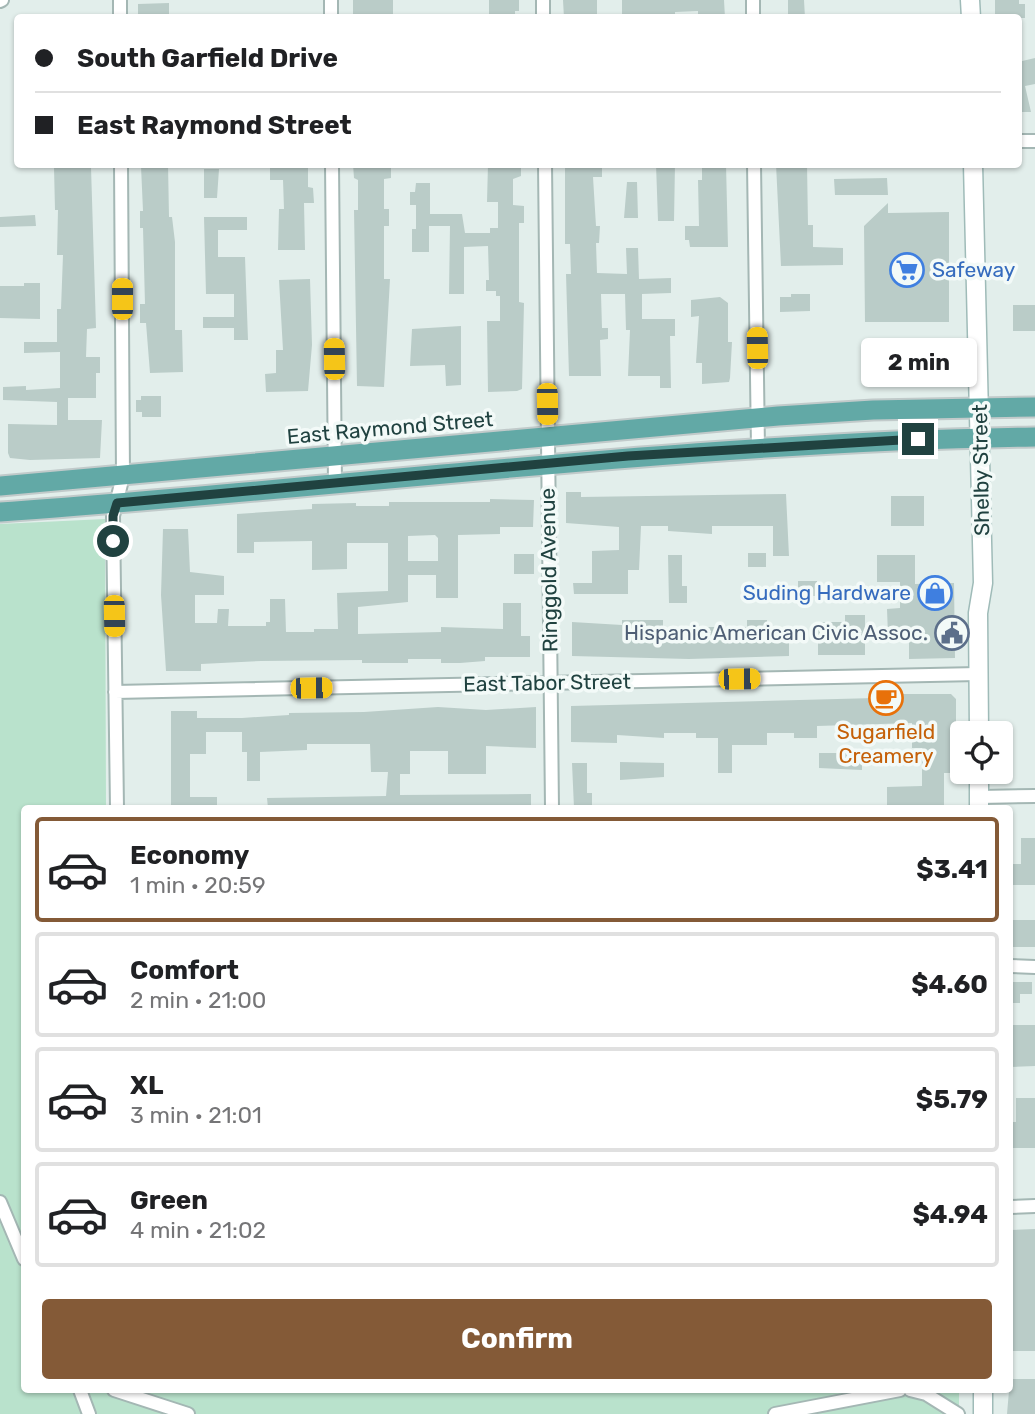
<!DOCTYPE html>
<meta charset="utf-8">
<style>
:root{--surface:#fff;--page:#f2f2f2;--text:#202124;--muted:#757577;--line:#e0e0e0;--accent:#845a37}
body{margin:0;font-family:Rubik,sans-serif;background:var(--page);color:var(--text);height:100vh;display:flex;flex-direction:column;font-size:26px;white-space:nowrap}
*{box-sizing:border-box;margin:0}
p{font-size:23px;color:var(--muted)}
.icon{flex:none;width:38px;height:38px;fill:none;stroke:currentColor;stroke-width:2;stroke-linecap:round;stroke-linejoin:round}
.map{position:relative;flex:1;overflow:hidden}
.panel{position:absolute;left:21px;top:805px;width:992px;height:588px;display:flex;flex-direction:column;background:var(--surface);border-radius:7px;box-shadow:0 2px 5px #0004}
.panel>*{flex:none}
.banner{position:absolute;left:14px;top:14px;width:1008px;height:154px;border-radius:7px;box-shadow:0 2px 5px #0004;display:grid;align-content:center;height:154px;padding:0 21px;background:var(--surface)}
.tools{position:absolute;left:950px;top:721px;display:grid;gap:14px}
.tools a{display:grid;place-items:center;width:63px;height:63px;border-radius:7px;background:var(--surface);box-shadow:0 2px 5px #0004;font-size:35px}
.end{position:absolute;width:32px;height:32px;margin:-16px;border:9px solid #204240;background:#fff;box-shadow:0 0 0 4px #fff}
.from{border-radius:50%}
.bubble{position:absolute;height:49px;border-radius:7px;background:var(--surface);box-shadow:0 2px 5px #0004;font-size:23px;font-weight:700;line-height:49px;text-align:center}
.car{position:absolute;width:21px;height:42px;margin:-21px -10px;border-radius:9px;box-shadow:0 0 5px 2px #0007;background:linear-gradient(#f5c518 24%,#345 0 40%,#f5c518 0 76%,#345 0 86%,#f5c518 0)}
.banner b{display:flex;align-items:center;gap:24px;height:66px;font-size:26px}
.banner b+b{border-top:2px solid var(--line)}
.banner i{width:18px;height:18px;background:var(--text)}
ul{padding:12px 0 0;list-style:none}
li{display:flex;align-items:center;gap:21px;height:105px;margin:0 14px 10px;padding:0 7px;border:4px solid var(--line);border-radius:7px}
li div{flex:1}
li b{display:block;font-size:26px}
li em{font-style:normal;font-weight:700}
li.current{border-color:var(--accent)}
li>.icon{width:63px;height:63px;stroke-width:1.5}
.action{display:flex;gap:14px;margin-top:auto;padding:14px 21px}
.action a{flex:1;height:80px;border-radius:7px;background:var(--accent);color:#fff;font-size:28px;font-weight:700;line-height:80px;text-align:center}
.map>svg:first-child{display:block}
.green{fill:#b9e2cc}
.building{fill:#baccc8;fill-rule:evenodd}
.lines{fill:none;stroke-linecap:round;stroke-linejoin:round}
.minor-casing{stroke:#a4b7b4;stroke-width:16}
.secondary-casing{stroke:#9fbbb8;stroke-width:21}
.primary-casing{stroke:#c1caca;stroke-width:23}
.minor{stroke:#fff;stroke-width:12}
.secondary{stroke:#fff;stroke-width:18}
.primary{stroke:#62a9a6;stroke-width:19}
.route{stroke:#204240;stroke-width:9}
.labels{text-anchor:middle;stroke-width:7;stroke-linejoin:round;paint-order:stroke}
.shop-label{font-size:21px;fill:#366cbe;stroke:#f3faf8;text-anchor:start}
.street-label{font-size:21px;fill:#204240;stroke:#f3faf8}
.service-label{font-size:21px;fill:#4e5e75;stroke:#f3faf8;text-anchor:end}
.food-label{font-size:21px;fill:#c56008;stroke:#f3faf8}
</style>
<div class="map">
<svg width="1035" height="1414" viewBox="0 0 1035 1414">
<rect width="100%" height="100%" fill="#e2eeeb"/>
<path class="green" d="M105 519 106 808H24V1390H959V1414H0V524Z"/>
<path class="building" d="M353 0H393V15H353Z
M489 0H519V11H515V18H489Z
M563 0H597V18H564Z
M622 0H724L725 18H698V11L675 12V18H622Z
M788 0H804L805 18H788Z
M995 0H1019V4H1025V18H995Z
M169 3V18H138V4Z
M1035 58V84L1025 86 1031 112H1018V62Z
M168 164 169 217H172L175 242V330H182L183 372 150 373 146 323H140V304H145L143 228H140V211H143L141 166Z
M270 164H308V187L313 188 314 203H304L305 250H278L279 209H284L283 180H270Z
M353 164H391V178L384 179V209H389V226H384V279H390L384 387 357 386 354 210H358V180L354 178Z
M488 164H521V176L513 179V205L524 206V223H519V302L524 303 522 389 517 391 488 392 487 321H500V296H496V291H486V280H489L488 246 464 247V294H449L450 226H429V252H412V229H416V205H410V192H415L416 183H430V214H462L465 233H490V228H498V202H487Z
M565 164H602V177H593L596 226H600L599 243H596L597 273 627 274 626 248H638L639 279 671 278V293L642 294V319H675V336H670L671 388H660V376H628L630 330H626L625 294H601L602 328H608V339L600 340 601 376H569L566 274H571L570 244H565Z
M656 164H675L674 221H658Z
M702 164H726L728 247H690L689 240H685V226H699L698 180H702Z
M776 164H807L808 225H813V247L843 248V265L781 266Z
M54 167H91L96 328 87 329 86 357H100V373H96V398H68V420H102L100 458 30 460 10 458 8 453V424L57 425V402L3 400V387L26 386V390L60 388V352L24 353V342H57V309H61L63 255H57L58 210H55Z
M204 169H219L217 198H204Z
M887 178 888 195H835L834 179Z
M627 182H637L638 218H624Z
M888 203V213L949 212V322H865L864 226Z
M35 215 36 226 0 227V217Z
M204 217H247V230H218V257H245L248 340H234V328H203V317H234V294H206Z
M310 279 312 345 308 391 266 392 265 374 276 373V350H283L279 280Z
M24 283H40V319L0 318V286H24Z
M791 294H810V311L780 312V297H791Z
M720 297 728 303V342H732L730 378 729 382 702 384V363H696L699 316 691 317V300Z
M1013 305H1035V331H1013Z
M461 326V385L446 386 445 365 410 366 412 329Z
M141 396H161V417H142V412H136V400H141Z
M566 492H581V497L786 494 789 556H773V526H712V534L668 531V526H641L639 570H628V594H574L573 583H592V551L619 550V527L566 523Z
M891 496H924V526H891Z
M490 499 534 500 533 527H500V534L458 535V598H436V575H408V602L358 607V634L441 632V627L503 629V603H521V636H530V657H485V661L460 663H441V659H408V663H362V660L261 661 201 664V671H166L161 595 163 529H188L190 572 224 576V595H195V623H217L218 609H229L228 626H266V622H270V599H285L286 632H314V629H338L337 593 388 591V543H347V569L312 570V541L254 542V553H237V514L312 509V504L356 503V506H389V502H490ZM435 535 438 538V561H408V536Z
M748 553H766V567H748Z
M514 554H534V574H514Z
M668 555H682V586H687V603H669Z
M877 555H915V584L954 583 955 658 909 659V634L888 635 887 609 900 608V582H877Z
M798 581H817V596H798Z
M845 615H865V655H818V622H845Z
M622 620H663V631H694V627H747V620H767V631H789V656L689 659 572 656V622L622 625Z
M875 694H951L956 699V748H951V773H944V808H887V787L922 786V748H912V723L817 726V738H794V733H767V745H732V773H718V738H696V733H664V738L617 735V743L571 742V706L875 698Z
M438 707 486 710 536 707V748L486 746V774H448V751H410V774H400V795L531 794V808H268L267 798 386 796 388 772H371L370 744H307V750L260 752V781H247V752H242V732H206V754H190V797H217V808H171V711H197V718H242L289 715V713L364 712Z
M819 753H862V770L819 768Z
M620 762 664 763V777L620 780Z
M572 763H587V793H592V808H574Z
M1021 838H1035V885H1010V864H1021Z
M1010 920H1035V947H1010Z
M1010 982H1032V994H1020V1003H1010Z
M1010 1025H1035V1066L1010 1067Z
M1016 1098H1035V1148H1010V1122H1016Z
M1035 1229V1351H1010V1230Z
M1010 1379H1035V1414H1007Z"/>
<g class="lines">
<g class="minor-casing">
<path id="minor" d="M120 0V18
M331 0V18
M543 0V18
M753 0V18
M0 1 2 0
M1018 141H1035
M332 164 335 484
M545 164 552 808
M754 164 758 448
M115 692 978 674
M979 797 1035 796
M117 808 113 516 123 476 121 164
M1010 966 1035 967
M0 1202 24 1259
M1010 1207 1035 1206
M80 1390 89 1414
M114 1390 188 1414
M910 1390 926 1394 958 1414
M775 1414 900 1390"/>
</g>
<g class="secondary-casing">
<path id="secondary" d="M970 0 971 18
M973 164 983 583 978 613 979 733
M979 772V808
M983 1390V1414"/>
</g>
<g class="primary-casing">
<path id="primary" d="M0 486 778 416 873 410 1035 407
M0 512C345 488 689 442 1035 437"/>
</g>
<use href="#minor" class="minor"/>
<use href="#secondary" class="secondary"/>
<use href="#primary" class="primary"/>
</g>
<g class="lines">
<path class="route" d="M113 541V516L117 503 628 456 918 439"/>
</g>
<defs>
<g id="supermarket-ring" transform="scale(1.75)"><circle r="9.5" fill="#f3faf8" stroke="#3f7fe0" stroke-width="1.5"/><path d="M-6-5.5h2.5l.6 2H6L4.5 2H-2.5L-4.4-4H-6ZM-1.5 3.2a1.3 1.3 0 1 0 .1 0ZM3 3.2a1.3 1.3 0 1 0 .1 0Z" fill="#3f7fe0"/></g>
<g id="shop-ring" transform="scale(1.75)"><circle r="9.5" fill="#f3faf8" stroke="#3f7fe0" stroke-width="1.5"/><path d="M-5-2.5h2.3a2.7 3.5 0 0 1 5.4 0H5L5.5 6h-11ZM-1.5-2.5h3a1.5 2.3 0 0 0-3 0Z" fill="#3f7fe0"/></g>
<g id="civic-ring" transform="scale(1.75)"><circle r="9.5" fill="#f3faf8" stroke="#5c6f8a" stroke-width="1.5"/><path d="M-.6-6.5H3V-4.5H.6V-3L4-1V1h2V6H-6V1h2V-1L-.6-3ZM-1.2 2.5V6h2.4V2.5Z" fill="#5c6f8a"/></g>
<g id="cafe-ring" transform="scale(1.75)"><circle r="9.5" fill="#f3faf8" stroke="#e8710a" stroke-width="1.5"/><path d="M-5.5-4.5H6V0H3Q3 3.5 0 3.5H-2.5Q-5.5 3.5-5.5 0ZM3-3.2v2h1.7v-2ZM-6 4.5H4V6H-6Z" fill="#e8710a"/></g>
</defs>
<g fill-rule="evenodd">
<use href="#supermarket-ring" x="907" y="270"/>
<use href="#shop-ring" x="935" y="593"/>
<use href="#civic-ring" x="952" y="633"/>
<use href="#cafe-ring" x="886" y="698"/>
</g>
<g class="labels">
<g class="shop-label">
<text x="932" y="277">Safeway</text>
<text x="911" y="600" text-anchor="end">Suding Hardware</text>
</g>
<g class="street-label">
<text transform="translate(390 428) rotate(-5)" y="7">East Raymond Street</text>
<text transform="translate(981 470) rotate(-91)" y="7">Shelby Street</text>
<text transform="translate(549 570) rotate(-91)" y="7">Ringgold Avenue</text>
<text transform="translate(547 683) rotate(-1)" y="7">East Tabor Street</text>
</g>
<g class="service-label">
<text x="928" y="640">Hispanic American Civic Assoc.</text>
</g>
<g class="food-label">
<text x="886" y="739">Sugarfield<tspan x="886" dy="24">Creamery</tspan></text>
</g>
</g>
</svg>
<div class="tools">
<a><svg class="icon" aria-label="locate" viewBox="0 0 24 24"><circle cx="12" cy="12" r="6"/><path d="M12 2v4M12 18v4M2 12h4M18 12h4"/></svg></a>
</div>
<i class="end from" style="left:113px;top:541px"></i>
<i class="end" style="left:918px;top:439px"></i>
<div class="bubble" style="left:861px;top:338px;width:116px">2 min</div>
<i class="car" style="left:122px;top:299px;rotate:0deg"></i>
<i class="car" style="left:757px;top:348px;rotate:359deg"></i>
<i class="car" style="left:334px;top:359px;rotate:359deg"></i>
<i class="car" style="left:547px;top:404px;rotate:179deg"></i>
<i class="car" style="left:114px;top:616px;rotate:179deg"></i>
<i class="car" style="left:739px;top:679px;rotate:89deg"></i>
<i class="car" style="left:311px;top:688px;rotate:89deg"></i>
<div class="banner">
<b><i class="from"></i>South Garfield Drive</b>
<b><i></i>East Raymond Street</b>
</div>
<section class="panel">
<ul>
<li class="current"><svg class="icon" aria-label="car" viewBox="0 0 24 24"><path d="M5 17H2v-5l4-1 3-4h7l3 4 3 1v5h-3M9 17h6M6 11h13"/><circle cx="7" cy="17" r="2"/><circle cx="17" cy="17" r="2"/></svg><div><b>Economy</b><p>1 min · 20:59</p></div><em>$3.41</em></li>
<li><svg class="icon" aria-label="car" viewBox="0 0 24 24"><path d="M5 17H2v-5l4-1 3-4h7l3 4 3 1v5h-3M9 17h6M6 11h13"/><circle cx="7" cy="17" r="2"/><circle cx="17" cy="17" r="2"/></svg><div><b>Comfort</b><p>2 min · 21:00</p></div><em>$4.60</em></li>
<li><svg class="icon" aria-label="car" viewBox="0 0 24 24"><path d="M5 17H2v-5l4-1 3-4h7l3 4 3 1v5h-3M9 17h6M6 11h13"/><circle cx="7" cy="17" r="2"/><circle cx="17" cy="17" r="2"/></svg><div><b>XL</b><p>3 min · 21:01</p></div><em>$5.79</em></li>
<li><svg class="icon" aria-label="car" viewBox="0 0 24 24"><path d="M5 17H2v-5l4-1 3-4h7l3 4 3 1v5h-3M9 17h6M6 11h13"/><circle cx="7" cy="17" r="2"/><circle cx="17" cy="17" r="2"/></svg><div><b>Green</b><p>4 min · 21:02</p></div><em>$4.94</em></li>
</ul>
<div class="action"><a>Confirm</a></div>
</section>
</div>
